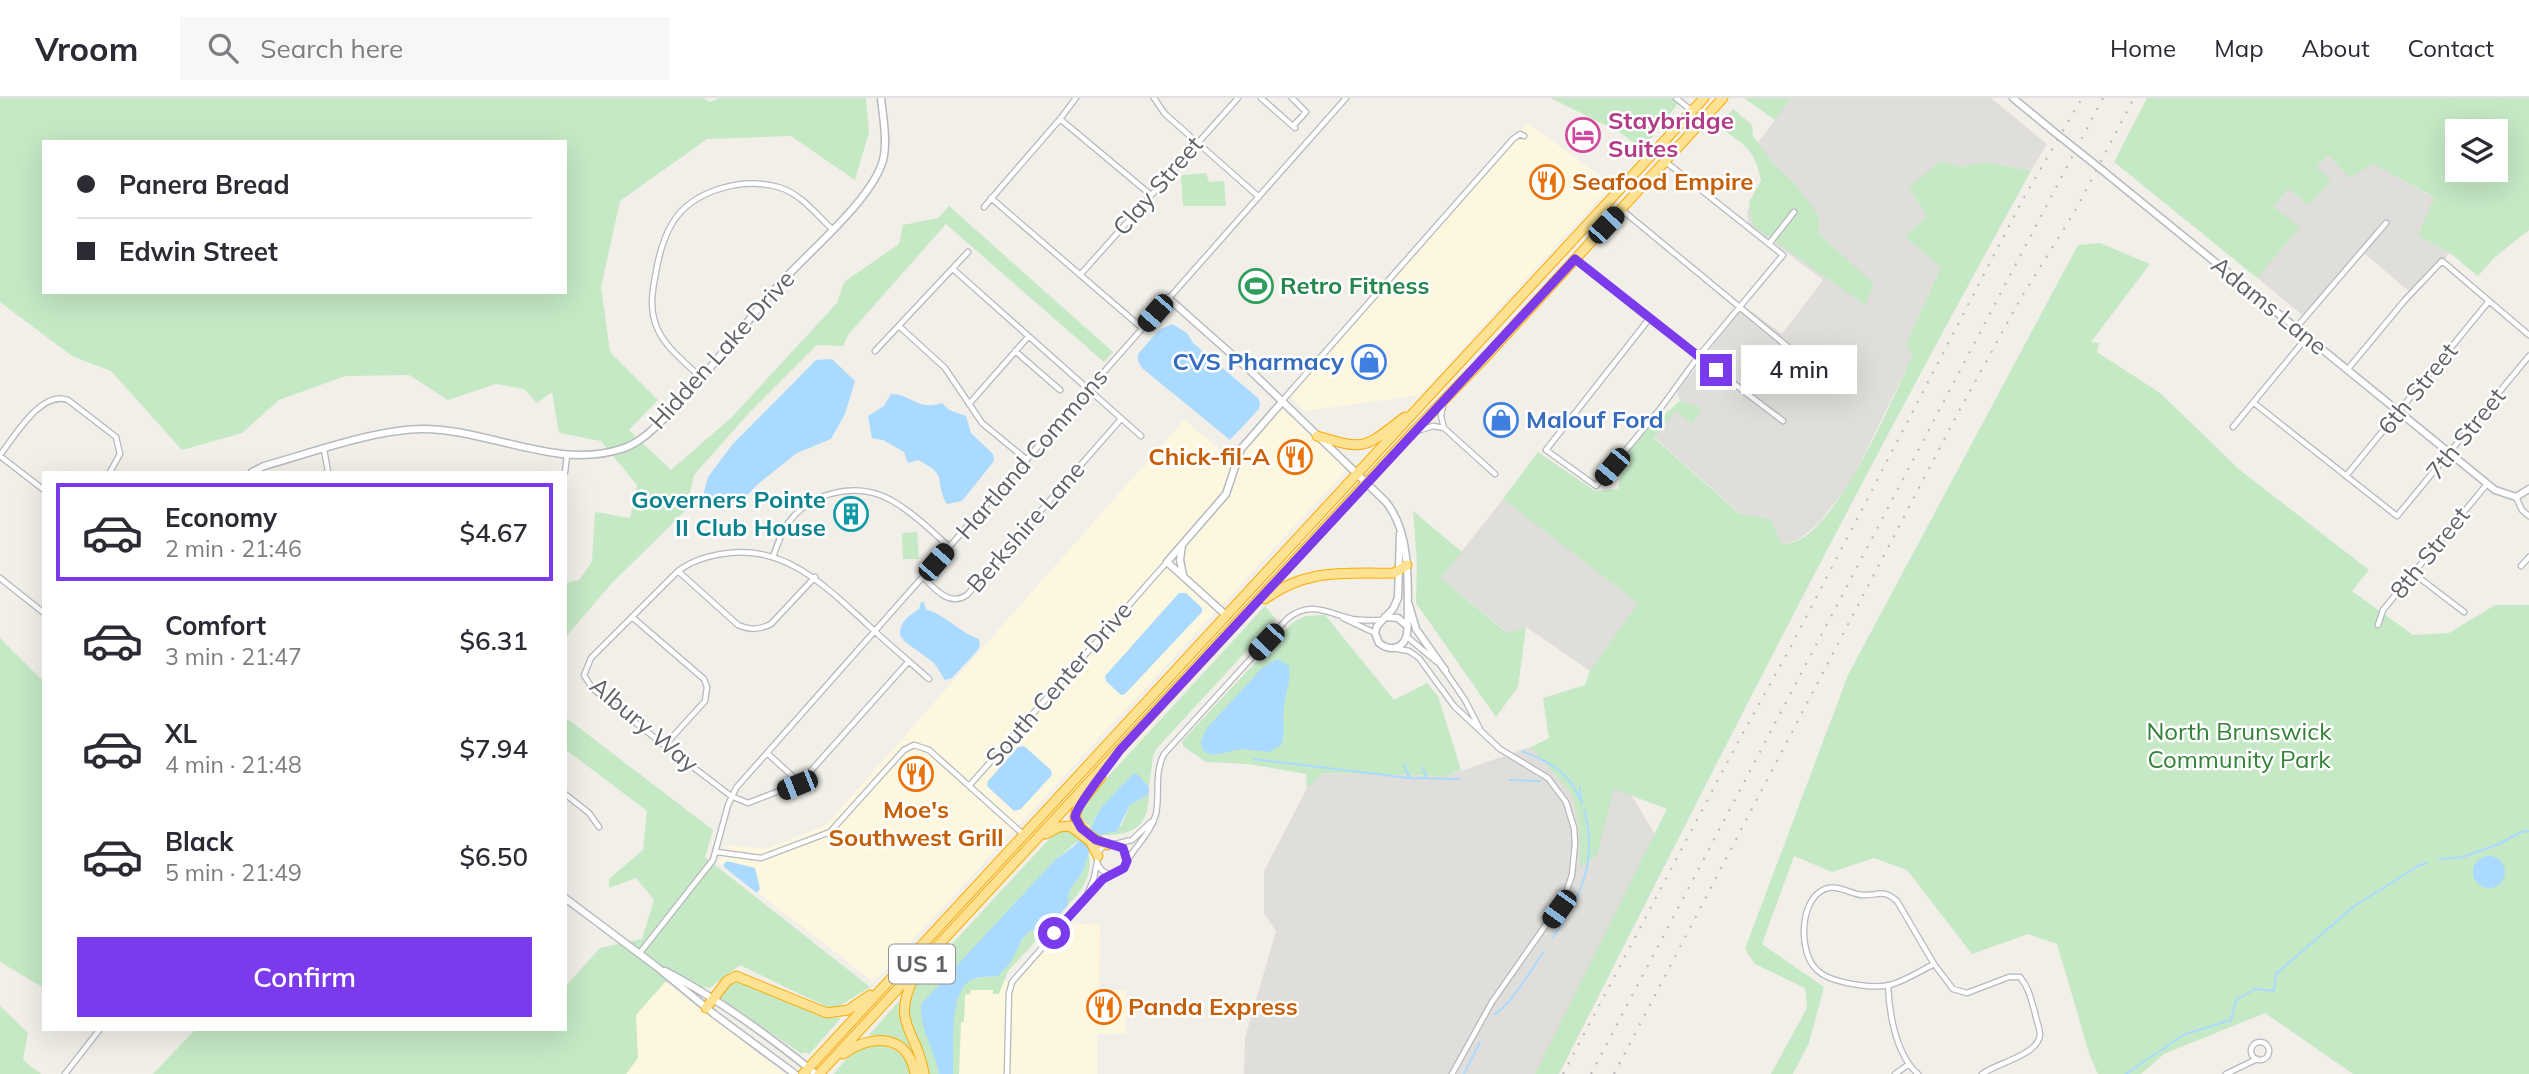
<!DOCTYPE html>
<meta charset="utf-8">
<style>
:root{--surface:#fff;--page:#f7f7f7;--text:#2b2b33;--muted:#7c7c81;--line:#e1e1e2;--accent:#7c3aed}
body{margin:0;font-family:Mulish,sans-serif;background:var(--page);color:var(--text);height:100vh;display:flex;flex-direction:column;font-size:26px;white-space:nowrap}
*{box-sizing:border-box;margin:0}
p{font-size:23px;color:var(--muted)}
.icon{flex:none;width:38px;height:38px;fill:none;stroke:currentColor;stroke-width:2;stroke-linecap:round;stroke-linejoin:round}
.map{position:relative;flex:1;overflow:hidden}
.details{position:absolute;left:42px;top:373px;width:525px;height:560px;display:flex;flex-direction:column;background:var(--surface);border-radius:0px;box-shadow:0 7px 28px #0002}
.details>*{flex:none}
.guide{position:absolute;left:42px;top:42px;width:525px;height:154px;border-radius:0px;box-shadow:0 7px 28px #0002;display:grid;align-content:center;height:154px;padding:0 35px;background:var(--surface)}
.tools{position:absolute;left:2445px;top:21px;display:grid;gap:14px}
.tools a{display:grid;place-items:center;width:63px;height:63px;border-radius:0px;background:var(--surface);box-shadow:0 7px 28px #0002;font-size:35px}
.end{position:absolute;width:32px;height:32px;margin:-16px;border:9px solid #7c3aed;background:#fff;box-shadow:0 0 0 4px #fff}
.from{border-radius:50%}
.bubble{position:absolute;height:49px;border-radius:0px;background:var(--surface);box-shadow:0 7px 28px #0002;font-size:23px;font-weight:600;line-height:49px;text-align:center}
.car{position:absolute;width:21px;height:42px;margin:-21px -10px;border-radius:9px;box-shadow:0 0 5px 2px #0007;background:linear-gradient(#222 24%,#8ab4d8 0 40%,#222 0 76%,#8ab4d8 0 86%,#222 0)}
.guide b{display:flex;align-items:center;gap:24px;height:66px;font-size:26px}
.guide b+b{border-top:2px solid var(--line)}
.guide i{width:18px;height:18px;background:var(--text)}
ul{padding:12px 0 0;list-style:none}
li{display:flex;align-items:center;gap:21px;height:98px;margin:0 14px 10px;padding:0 21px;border:4px solid transparent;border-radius:0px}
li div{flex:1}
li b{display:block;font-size:26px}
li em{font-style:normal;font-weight:600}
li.selected{border-color:var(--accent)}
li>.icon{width:63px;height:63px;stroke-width:1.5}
.action{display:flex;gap:14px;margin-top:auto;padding:14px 35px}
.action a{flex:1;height:80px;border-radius:0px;background:var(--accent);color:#fff;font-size:28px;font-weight:600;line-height:80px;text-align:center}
header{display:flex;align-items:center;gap:42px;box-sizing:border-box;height:98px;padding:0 35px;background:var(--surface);border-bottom:2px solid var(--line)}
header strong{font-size:33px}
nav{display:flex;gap:38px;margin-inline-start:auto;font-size:24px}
.search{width:490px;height:63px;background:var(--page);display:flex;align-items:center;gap:18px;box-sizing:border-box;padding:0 24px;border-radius:0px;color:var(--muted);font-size:26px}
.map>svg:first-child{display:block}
.commercial{fill:#fef7e0}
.industrial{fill:#e0deda}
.green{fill:#c5e8c5;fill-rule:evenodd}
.water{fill:#aadaff}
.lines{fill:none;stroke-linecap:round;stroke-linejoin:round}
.stream{stroke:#aadaff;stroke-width:2}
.street-casing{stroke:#b5b8bc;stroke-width:7}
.secondary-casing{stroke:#b6babf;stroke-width:9}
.highway-casing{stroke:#f9ab00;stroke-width:11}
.street{stroke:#fff;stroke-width:4.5}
.secondary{stroke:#fff;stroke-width:6}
.highway{stroke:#fde293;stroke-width:9}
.rail{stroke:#b6b7b8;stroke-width:2;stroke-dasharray:2 9;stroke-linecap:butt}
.secondary-bridge-casing{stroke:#b6babf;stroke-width:9;stroke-linecap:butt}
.secondary-bridge{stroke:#fff;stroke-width:6}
.route{stroke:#7c3aed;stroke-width:9}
.labels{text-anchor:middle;stroke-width:5;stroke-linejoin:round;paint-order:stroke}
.shield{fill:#fff;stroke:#8f9295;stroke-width:2}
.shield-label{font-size:23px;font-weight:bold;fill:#5f6368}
.hotel-label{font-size:24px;font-weight:bold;fill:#b23c85;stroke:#fff;text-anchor:start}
.food-label{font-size:24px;font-weight:bold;fill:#c56008;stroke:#fff;text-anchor:start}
.street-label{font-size:24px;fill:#5f6368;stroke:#fff}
.leisure-label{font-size:24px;font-weight:bold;fill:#27864d;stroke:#fff;text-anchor:start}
.shop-label{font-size:24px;font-weight:bold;fill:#366cbe;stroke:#fff;text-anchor:end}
.culture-label{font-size:24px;font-weight:bold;fill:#0d838f;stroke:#fff;text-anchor:end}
.park-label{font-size:24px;fill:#348238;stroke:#fff}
</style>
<header>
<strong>Vroom</strong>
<div class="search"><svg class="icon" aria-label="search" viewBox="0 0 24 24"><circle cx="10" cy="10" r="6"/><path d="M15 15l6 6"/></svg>Search here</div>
<nav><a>Home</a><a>Map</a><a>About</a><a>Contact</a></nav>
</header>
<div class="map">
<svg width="2529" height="976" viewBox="0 0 2529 976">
<rect width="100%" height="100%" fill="#f1efe8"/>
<path class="commercial" d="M1527 25 1612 86 1420 297 1305 313 1288 296Z
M1282 304 1349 369 874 884 718 764 728 747 765 751 825 728 1184 322 1230 360H1237Z
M1064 825 1100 827 1099 892H1126V936H1097V976H959L961 924 964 923 965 896 970 892H993L999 896 1003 884 1018 876Z
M665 884 785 976H626L638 960 636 917Z"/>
<path class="industrial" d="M1791 0H1991L2047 46 2031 73 1986 64 1961 69 1940 63 1927 118 1906 139 1941 169 1906 246 1914 255 1851 384 1819 425 1798 442 1781 446 1771 421 1741 416 1654 339 1676 312 1692 325 1702 310 1680 303 1677 294 1744 208 1782 236 1823 182 1748 125 1747 113 1775 75 1757 46Z
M2329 57 2373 66 2435 100 2418 138 2450 155 2412 196 2363 154 2307 221 2256 179H2258L2273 109 2288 91 2310 107 2316 68Z
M1503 401 1639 505 1590 573 1526 529 1508 535 1441 480Z
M1580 632 1616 672 1669 759 1559 976H1244L1245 940 1276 833 1264 816V773L1307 690 1323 675 1446 678Z"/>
<path class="green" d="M0 0H703L710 4 720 0H866L869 34 855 82 791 38 707 41 620 103 601 189 610 254 658 302 629 332 671 372 731 320 837 205 844 184 899 146 903 127 938 120 949 108 1113 254 1104 264 946 126 848 237 843 248 817 247 748 316 694 377 686 412 611 486 565 540V485L579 482 592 464 595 414 630 420 637 387 601 343 559 335 552 294 537 305 524 291 496 286 448 302 409 277 345 278 279 302 242 335 182 352 111 273 72 258 0 204ZM44 44H565V194H44Z
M1551 0H1682L1643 51 1619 34Z
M1744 0H1791L1775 22Z
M2147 0H2529V132L2495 159 2478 178 2450 155 2418 138 2434 99 2373 66 2349 80 2329 57 2316 68 2331 83 2309 107 2288 91 2273 109 2300 129 2258 179H2256L2114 64ZM2496 33V72H2457V33Z
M1733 11 1752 27 1753 38 1772 64 1796 87 1819 118V136L1874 186 1865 207 1753 128 1749 104 1761 83C1755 50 1744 47 1718 28Z
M1940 63 1961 69 1986 64 2031 73C1866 370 1712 673 1559 976H1535L1667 711 1614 691 1597 758 1580 769 1579 727 1572 696 1531 649 1549 640 1543 600 1585 587 1590 573 1638 505 1503 401 1538 354 1595 393 1618 391 1626 350 1680 303 1702 310 1692 326 1676 313 1654 340 1740 416 1771 421 1781 446C1786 445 1792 445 1797 443 1840 425 1894 299 1913 256L1906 246 1941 169 1905 139 1927 118 1909 90Z
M1206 75 1209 84 1224 83 1226 108H1183L1181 79 1183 77Z
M2100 145 2150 166 2091 244 2099 245 2097 254 2160 295 2240 372 2369 472 2352 493 2413 537 2449 535 2495 507H2529V976H2353L2265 915 2164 956 2141 976H2098L2090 958 2057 846 2028 836 1972 856 1907 772 1874 760 1832 774 1794 758 1762 846 1824 889 1809 945 1793 976H1771L1807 910 1805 890 1755 866 1745 851 1848 577 2078 147Z
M1413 413 1462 454 1441 480 1507 535 1526 529 1518 589 1496 619 1416 505 1417 464Z
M917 434 919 461H903L902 435Z
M1265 508 1276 521 1157 650 1153 658 1149 689 1136 676 1095 720 1091 729 1079 720 1083 706Z
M1325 517 1394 602 1427 585 1438 598 1461 672 1446 678 1323 675 1307 690 1306 676 1249 666 1206 664 1183 648 1182 643 1292 525 1305 518Z
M0 540 44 584V890L0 864Z
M565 619 713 732 705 759 870 889 833 912 740 867 710 890 665 884 636 917 638 960 626 976H153L196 931H565V889L600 850 642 841 654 802 636 780 609 790V781L643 752 647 713 565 651Z
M1149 696C1148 730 1133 737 1102 737L1122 727 1130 707Z
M1062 732H1073L1081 740 1064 755 922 905 939 976H928C923 938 897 929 914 887L1054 736Z
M1088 752C1094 776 1084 790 1068 807V793L1082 775Z
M1049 829 1008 873 999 896H993V892H971L970 896 965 897 964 924H961L959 976H953C954 955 949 900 964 886 971 880 981 879 991 879L1030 833Z
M742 882 819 918 841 920 809 956 805 954 802 956 720 900 732 885Z
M899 903 900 921 917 960 891 939 869 937Z
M0 908 28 935 23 962 41 976H0Z
M877 946C895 950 907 957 911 976H834C848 958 855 951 877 946Z"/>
<path class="water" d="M1172 226 1187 235 1193 245 1258 300 1260 305 1259 311 1230 342 1142 270 1138 263V256L1159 232Z
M832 261 855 283 845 316 831 341 797 355 758 386 741 403 716 405 700 410 708 379 732 347 816 262Z
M891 296C912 296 916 313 942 305L949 312 966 318 971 335 993 356 994 363 962 403 947 406C933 381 950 378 918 362L908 365 904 354 883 342 872 340 868 318 884 308Z
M1179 495H1186L1202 510V514L1125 596 1121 597 1106 583 1105 578Z
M921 504H924L926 512C942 514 960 535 979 541L980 548 977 553 952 580 945 582 934 565 904 543 900 537C899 525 909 517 919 511Z
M1277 561 1289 568C1291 582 1286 593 1284 608 1282 622 1286 634 1281 647L1269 654 1241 651 1214 657 1207 655 1202 651 1201 643 1207 630 1262 570Z
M1024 648 1051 672 1052 677 1021 711 1014 713 987 688 988 683 1018 649Z
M1136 675 1149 689V696L1130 707 1117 733C1087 738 1092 751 1083 772 1075 790 1068 784 1068 807L1049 829 1030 833 1023 840 1010 865 998 878C989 879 979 878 971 882 948 894 954 952 953 976H939C936 955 916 924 922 905L1055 762 1073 749 1091 729 1101 710 1132 677Z
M2473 774a16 16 0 1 1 32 0a16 16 0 1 1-32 0Z
M727 763 755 770 760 791 757 795 725 770 723 767Z"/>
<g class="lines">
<path class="stream" d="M1522 653C1553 665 1568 673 1582 705
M1254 661 1409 680 1459 681
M1404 667 1409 679
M1423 670 1426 679
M1510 682 1540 683
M1580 689 1581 700
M2440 761 2463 759 2499 746 2521 734 2529 733
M1553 839C1582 797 1598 763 1584 711
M1494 916C1511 908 1531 871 1543 855
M1464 976 1480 944
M2126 976 2183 937 2231 922 2236 902 2255 891 2274 893 2276 876 2353 809 2418 768 2427 765"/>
<g class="street-casing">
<path id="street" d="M1154 0 1165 16 1259 99
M1261 0 1295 30
M1292 0 1306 14 1293 28
M1676 0 1692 13
M1060 21 1151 97
M991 100 1142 230
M984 109 1060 21 1076 0
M1622 112 1805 263
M1769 146 1794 114
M1575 161 1649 221 1783 323
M953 171 1141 338
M1080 177 1238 0
M1649 221 1546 352 1596 388 1660 311 1698 259 1783 157 1666 64
M900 229 945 270 982 325 1027 362
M2296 230 2386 125
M875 253 968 154
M1015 253 1060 292
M2347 272 2405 202 2442 163 2529 237
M700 279C685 264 667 251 658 232 649 213 652 194 656 174 659 156 663 140 673 124 693 92 743 79 778 89 800 95 816 116 832 131
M1282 303 1513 41 1520 36 1524 38
M2254 305 2397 418 2529 258
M969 306 1028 239
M1443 307 1441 318 1444 330
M2233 329 2307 239
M1417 333 1433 328 1444 330 1495 376
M324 351 328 374
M0 357C15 338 41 292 68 302L116 339 120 356 110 374
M0 358 44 392
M565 374 567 357
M2346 378 2489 203
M2516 399 2522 412 2529 418
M773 459C777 447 781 435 789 424 811 394 857 383 891 402 912 414 931 432 949 449
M2521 468 2529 459
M678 473 738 527C750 532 759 532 771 526L815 479
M2413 475 2464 514
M923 479C935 491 949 509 967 497L1121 321
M0 480 44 515
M632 519 704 581 707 589 705 603 665 647
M1343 520 1375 535
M2378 527 2383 512 2487 386
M1406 538 1437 564
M1397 551 1409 553 1419 560 1454 608 1500 651 1548 680 1566 704 1574 730 1575 745 1572 777 1564 801 1492 904 1452 976
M909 563 800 685 748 705 731 698 664 647 592 590 584 577 591 560 678 473C693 462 710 457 729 455 788 448 828 491 868 527 888 546 909 563 929 581
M1443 570 1465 602 1480 631
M767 655 800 685
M969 688 1167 464
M565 696 589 715 599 729
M1115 746 1132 742 1151 724
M1097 761a15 15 0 1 1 30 0a15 15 0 1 1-30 0Z
M717 754 761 760 830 734 904 652 914 647 929 652 1024 737
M1127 763C1136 747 1151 735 1156 716 1160 696 1154 675 1164 656L1287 521C1310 502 1328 515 1352 521 1362 523 1371 522 1381 522
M1087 797 1094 780 1097 765
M639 856 713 762 728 707 736 690 1346 0
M1934 866C1920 873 1905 883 1890 887 1872 891 1830 885 1817 872 1798 855 1799 801 1825 791 1838 786 1850 796 1862 797 1878 798 1882 790 1897 803L1934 866 1953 891 1967 895 2009 879H2020C2029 890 2031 901 2035 915 2036 922 2040 930 2040 937 2038 957 1997 965 1982 976
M1888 887C1889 915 1896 957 1918 976
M2251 953a9 9 0 1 1 18 0a9 9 0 1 1-18 0Z
M65 976 100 931
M1007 976 1009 895 1012 884 1101 783 1110 776
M1895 976 1909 966
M2226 976 2257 961"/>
</g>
<g class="secondary-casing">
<path id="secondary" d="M2013 0 2053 33
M2102 72 2495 392 2516 399 2529 391
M1168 200 1255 277 1386 404C1398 419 1404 440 1406 459 1408 470 1409 533 1406 540 1400 553 1388 552 1379 545L1375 535 1377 528 1393 511 1398 500 1400 436
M252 374 264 368C311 355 376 331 423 331 488 331 557 372 621 351 632 348 645 339 652 332 699 289 736 235 778 188 807 155 866 107 881 68 889 49 883 20 881 0
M1182 447 1180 462 1183 477
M1409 507 1416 531 1445 572
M1227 518 1167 464 1226 396 1241 351 1282 304
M1385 519 1398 520 1406 527
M565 800 657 869 714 916 795 976
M665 873C719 901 769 938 816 976"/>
</g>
<g class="highway-casing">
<path id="highway" d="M1317 338C1367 353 1364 350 1405 319
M1265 501C1307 470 1344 476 1394 475L1407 467
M1101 679 1078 708 1075 719C1080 732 1093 742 1107 747
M1046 736 1059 729 1070 728 1090 743 1098 758
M914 879C890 928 918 932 924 976
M706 910 727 883 736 878 827 915 848 912 870 897
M843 956C871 936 908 935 915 976
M803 976 1704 0
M819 976 1413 334 1480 265 1723 0"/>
</g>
<use href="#street" class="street"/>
<use href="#secondary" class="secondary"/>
<use href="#highway" class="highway"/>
<path class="rail" d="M1563 976 1738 644 1789 552 2023 101 2082 0
M1591 976 2103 0
M1614 976 1958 315 2021 200 2075 113 2134 0"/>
<g class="secondary-bridge-casing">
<path id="secondary-bridge" d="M2053 33 2102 72"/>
</g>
<use href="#secondary-bridge" class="secondary-bridge"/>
</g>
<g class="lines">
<path class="route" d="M1054 835 1103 781 1124 770 1127 763 1123 750 1096 742 1081 730 1075 719C1076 708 1111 665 1120 652L1575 161 1716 272"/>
</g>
<defs>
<g id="hotel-ring" transform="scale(1.75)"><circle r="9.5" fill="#fff" stroke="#d1479c" stroke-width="1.5"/><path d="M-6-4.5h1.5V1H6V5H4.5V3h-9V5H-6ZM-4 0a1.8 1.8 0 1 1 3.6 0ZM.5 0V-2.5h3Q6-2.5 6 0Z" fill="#d1479c"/></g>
<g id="restaurant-ring" transform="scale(1.75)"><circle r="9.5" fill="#fff" stroke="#e8710a" stroke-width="1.5"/><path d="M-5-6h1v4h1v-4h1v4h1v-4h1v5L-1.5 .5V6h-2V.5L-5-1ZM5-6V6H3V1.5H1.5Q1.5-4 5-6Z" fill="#e8710a"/></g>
<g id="stadium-ring" transform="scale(1.75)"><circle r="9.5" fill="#fff" stroke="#2e9e5b" stroke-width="1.5"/><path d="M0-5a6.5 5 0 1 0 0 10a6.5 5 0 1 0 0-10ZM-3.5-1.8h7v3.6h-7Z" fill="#2e9e5b"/></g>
<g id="shop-ring" transform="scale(1.75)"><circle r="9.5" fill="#fff" stroke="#3f7fe0" stroke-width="1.5"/><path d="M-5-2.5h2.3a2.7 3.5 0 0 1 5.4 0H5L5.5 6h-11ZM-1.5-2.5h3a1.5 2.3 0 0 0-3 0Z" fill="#3f7fe0"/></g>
<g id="building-ring" transform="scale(1.75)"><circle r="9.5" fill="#fff" stroke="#0f9aa8" stroke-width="1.5"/><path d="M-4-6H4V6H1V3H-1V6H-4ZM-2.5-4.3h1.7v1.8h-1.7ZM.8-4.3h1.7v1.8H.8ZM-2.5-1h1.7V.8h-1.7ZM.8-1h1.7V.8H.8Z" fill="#0f9aa8"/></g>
</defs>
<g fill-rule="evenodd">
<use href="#hotel-ring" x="1583" y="37"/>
<use href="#restaurant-ring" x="1547" y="84"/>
<use href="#stadium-ring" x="1256" y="188"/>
<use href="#shop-ring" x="1369" y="264"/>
<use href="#shop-ring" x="1501" y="322"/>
<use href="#restaurant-ring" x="1295" y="359"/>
<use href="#building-ring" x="851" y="416"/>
<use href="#restaurant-ring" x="916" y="676"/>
<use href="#restaurant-ring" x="1104" y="909"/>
</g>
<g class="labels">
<rect class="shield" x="889" y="846.5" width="66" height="39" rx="5"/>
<g class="shield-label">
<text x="922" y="874">US 1</text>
</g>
<g class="hotel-label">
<text x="1608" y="31">Staybridge<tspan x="1608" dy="28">Suites</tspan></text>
</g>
<g class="food-label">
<text x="1572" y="92">Seafood Empire</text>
<text x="1270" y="367" text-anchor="end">Chick-fil-A</text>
<text x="916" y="720" text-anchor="middle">Moe's<tspan x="916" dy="28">Southwest Grill</tspan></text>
<text x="1128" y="917">Panda Express</text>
</g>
<g class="street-label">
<text transform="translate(1158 88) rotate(-49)" y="8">Clay Street</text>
<text transform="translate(2269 208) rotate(39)" y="8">Adams Lane</text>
<text transform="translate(722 252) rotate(-48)" y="8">Hidden Lake Drive</text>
<text transform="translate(2418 291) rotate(-51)" y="8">6th Street</text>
<text transform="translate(2466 336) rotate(-51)" y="8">7th Street</text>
<text transform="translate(1032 356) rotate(-49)" y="8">Hartland Commons</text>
<text transform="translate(1026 429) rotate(-49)" y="8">Berkshire Lane</text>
<text transform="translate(2430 455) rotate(-51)" y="8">8th Street</text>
<text transform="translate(1059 586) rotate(-49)" y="8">South Center Drive</text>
<text transform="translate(644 627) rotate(40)" y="8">Albury Way</text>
</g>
<g class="leisure-label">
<text x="1280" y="196">Retro Fitness</text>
</g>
<g class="shop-label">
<text x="1344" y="272">CVS Pharmacy</text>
<text x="1526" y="330" text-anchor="start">Malouf Ford</text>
</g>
<g class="culture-label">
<text x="826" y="410">Governers Pointe<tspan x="826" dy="28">II Club House</tspan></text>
</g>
<g class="park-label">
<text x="2239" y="642">North Brunswick<tspan x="2239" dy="28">Community Park</tspan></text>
</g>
</g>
</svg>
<div class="tools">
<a><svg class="icon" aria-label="layers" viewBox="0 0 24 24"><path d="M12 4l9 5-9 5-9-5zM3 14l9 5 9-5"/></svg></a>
</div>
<i class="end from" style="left:1054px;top:835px"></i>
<i class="end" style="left:1716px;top:272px"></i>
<div class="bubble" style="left:1741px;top:247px;width:116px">4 min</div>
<i class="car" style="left:1606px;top:127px;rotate:43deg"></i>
<i class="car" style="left:1155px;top:215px;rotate:221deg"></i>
<i class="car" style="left:1612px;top:369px;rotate:220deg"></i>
<i class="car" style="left:936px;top:464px;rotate:41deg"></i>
<i class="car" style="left:1266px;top:544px;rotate:223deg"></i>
<i class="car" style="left:797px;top:687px;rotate:248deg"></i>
<i class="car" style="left:1559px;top:811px;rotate:216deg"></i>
<div class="guide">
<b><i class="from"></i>Panera Bread</b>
<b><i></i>Edwin Street</b>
</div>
<section class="details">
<ul>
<li class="selected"><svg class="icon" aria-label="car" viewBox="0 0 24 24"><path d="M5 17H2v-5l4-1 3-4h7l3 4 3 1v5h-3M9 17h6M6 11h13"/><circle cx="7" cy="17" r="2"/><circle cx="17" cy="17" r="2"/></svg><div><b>Economy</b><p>2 min · 21:46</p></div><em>$4.67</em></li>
<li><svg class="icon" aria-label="car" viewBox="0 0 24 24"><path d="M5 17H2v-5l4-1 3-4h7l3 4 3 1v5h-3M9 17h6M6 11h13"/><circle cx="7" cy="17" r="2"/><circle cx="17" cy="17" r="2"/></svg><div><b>Comfort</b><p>3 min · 21:47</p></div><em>$6.31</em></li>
<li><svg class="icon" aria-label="car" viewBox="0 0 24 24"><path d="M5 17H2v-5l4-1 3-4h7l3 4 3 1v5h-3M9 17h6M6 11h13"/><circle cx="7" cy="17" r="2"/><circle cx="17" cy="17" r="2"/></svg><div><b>XL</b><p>4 min · 21:48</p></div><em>$7.94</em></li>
<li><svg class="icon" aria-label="car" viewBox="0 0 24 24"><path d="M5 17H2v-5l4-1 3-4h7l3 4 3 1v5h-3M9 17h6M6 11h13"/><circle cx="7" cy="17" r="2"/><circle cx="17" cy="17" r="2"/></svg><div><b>Black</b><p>5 min · 21:49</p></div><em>$6.50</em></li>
</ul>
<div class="action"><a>Confirm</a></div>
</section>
</div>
